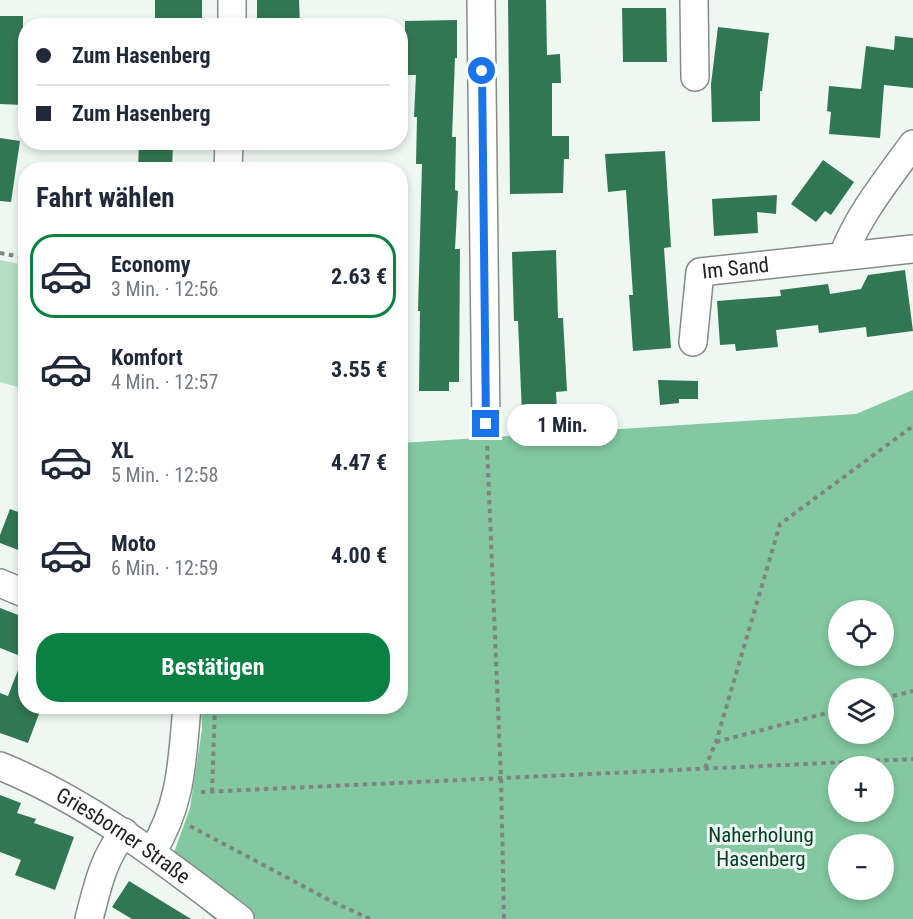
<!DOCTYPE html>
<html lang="de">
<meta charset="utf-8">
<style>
:root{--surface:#fff;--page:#f6f6f7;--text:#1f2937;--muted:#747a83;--line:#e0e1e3;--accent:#0b8043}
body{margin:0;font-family:"Roboto Condensed",sans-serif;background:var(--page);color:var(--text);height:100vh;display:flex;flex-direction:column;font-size:22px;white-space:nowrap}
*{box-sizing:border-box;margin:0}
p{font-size:20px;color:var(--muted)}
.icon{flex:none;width:33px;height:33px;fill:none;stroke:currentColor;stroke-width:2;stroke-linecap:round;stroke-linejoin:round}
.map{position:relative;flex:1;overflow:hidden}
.side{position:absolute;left:18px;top:162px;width:390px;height:552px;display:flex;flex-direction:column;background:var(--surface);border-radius:24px;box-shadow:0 3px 9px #0003}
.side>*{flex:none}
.hud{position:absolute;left:18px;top:18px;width:390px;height:132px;border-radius:24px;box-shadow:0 3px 9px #0003;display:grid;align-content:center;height:132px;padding:0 18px;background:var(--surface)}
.buttons{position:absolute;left:828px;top:600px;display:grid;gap:12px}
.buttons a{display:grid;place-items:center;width:66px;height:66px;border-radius:50%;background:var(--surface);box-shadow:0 3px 9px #0003;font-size:30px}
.end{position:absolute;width:27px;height:27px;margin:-14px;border:8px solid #1a73e8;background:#fff;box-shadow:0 0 0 3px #fff}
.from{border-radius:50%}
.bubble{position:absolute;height:42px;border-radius:21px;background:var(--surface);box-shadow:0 3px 9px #0003;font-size:20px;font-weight:700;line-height:42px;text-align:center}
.hud b{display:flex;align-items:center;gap:21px;height:57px;font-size:22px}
.hud b+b{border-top:2px solid var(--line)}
.hud i{width:15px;height:15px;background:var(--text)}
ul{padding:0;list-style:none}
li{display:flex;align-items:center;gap:18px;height:84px;margin:0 12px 9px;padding:0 6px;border:3px solid transparent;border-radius:24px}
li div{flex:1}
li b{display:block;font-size:22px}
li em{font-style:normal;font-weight:700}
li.active{border-color:var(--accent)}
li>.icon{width:54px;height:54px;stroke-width:1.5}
h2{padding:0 18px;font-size:27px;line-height:72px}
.primary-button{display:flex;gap:12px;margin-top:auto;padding:12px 18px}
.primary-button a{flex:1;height:69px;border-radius:24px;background:var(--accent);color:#fff;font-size:24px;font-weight:700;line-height:69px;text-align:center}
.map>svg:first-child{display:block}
.green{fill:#b3dec3}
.forest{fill:#83c8a0;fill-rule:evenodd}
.building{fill:#327753}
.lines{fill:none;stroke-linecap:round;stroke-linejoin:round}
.minor-casing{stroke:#858c88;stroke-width:30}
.path{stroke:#7e8480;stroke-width:4;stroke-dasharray:4.5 4.5;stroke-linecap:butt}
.minor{stroke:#fff;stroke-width:27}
.route{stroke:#1a73e8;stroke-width:8}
.labels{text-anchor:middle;stroke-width:6;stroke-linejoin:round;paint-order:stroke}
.street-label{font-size:21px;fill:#212422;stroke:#eef7f1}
.park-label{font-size:21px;fill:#043e25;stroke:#eef7f1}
</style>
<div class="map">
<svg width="913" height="919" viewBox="0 0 913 919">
<rect width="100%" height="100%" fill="#eef7f1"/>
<path class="green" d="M0 260 25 265V389L0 382Z"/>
<path class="forest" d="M913 390V919H214L165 877 190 808 202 729 201 707 400 706 401 443 856 414ZM838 610H884V656H838ZM838 688H884V734H838ZM838 766H884V812H838ZM838 844H884V890H838Z"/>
<path class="building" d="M155 0H202V26H155Z
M257 0H299L300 26H257Z
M508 0H546L547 55 560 54 561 83H552V136H569V159H564L563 193 510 194Z
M622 8H666L667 62H623Z
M0 16H23V40H26L24 105 0 104Z
M457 20V58H455L452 137H456L455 190 458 191 455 249H460L459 382H449V391H419L420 311H418L422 164H416L417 117H414L416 75H405V21Z
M718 27 769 33 762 91H760V121L712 122 711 84Z
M895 36 913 38V88L884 85 880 138 829 134 831 112 827 111 829 86 861 89 866 46 894 50Z
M0 138 20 141 11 202 0 201Z
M154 142H173L172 170H138L139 144 154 145Z
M665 151 671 247 664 248 671 348 633 351 629 295H633L626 190 608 192 605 154Z
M823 160 854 182 831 215 825 211 816 222 791 204Z
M777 195 776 214 757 212 758 233 714 236 712 199Z
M556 250 558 318H563L567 391 556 392 557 412 522 414 518 321H514L512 252Z
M905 270 913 331 867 337 866 327 819 333 818 325 776 330 778 347 736 351 735 344 720 345 717 301 781 296 780 290 828 284 830 294 861 289 868 275Z
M658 380 698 381V399H679V403L660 405Z
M10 509 26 515V553L0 543V535Z
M0 608 26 618V706H42L28 743 0 733V693L8 696 23 657 0 648Z
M0 795 21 803 17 813 36 819 34 823 74 837 55 890 15 875 21 860 0 852Z
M129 881 191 919H132L112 907Z"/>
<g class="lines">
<g class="minor-casing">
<g id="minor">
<path d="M481 0 486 424"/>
<path d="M694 0 695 77"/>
<path d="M232 26V0"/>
<path d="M228 170 229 142"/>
<path d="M843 255C859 214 887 180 913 144"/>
<path id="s1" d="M693 342 700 272 913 249"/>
<path d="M0 583 26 594"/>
<path id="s2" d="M0 766C89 802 164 861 240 919"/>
<path d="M152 852C182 804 182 761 187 706"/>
<path d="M89 919C98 885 102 861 124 832"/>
</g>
</g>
<path class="path" d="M0 253 26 258
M487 446 501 778 504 919
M884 698 913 691
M716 742 838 710
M705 768 716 742 780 524 913 426
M201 792 913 759
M212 792 215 706
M190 826 333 902 370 919"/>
<use href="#minor" class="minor"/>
</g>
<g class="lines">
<path class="route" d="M482 71 486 424"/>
</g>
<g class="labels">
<g class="street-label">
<text dy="7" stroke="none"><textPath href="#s1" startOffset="106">Im Sand</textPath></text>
<text dy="7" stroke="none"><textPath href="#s2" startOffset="142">Griesborner Straße</textPath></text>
</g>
<g class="park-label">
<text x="761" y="842">Naherholung<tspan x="761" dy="24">Hasenberg</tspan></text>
</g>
</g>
</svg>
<div class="buttons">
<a><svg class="icon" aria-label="locate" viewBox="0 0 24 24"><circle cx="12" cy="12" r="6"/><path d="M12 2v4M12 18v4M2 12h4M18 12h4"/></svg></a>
<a><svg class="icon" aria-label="layers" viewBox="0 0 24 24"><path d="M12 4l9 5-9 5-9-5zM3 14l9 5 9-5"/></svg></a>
<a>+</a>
<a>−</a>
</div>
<i class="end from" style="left:482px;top:71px"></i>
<i class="end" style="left:486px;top:424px"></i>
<div class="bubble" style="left:507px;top:404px;width:111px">1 Min.</div>
<div class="hud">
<b><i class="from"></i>Zum Hasenberg</b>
<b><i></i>Zum Hasenberg</b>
</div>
<section class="side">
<h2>Fahrt wählen</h2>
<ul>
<li class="active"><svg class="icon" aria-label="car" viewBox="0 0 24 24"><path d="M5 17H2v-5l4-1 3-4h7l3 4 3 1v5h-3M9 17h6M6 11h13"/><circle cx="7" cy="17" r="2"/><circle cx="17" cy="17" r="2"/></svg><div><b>Economy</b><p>3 Min. · 12:56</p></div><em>2.63 €</em></li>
<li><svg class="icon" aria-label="car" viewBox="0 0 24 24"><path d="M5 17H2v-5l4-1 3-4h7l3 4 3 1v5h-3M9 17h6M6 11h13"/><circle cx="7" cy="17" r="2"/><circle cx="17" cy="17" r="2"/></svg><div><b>Komfort</b><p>4 Min. · 12:57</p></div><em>3.55 €</em></li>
<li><svg class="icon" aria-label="car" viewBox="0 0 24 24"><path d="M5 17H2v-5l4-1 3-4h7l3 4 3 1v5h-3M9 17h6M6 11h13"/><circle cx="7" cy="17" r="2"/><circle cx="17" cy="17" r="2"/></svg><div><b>XL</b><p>5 Min. · 12:58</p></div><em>4.47 €</em></li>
<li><svg class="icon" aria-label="car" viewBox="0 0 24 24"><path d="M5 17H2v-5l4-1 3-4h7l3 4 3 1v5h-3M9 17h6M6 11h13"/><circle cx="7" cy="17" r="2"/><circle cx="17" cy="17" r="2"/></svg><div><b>Moto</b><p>6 Min. · 12:59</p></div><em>4.00 €</em></li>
</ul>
<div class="primary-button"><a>Bestätigen</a></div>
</section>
</div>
